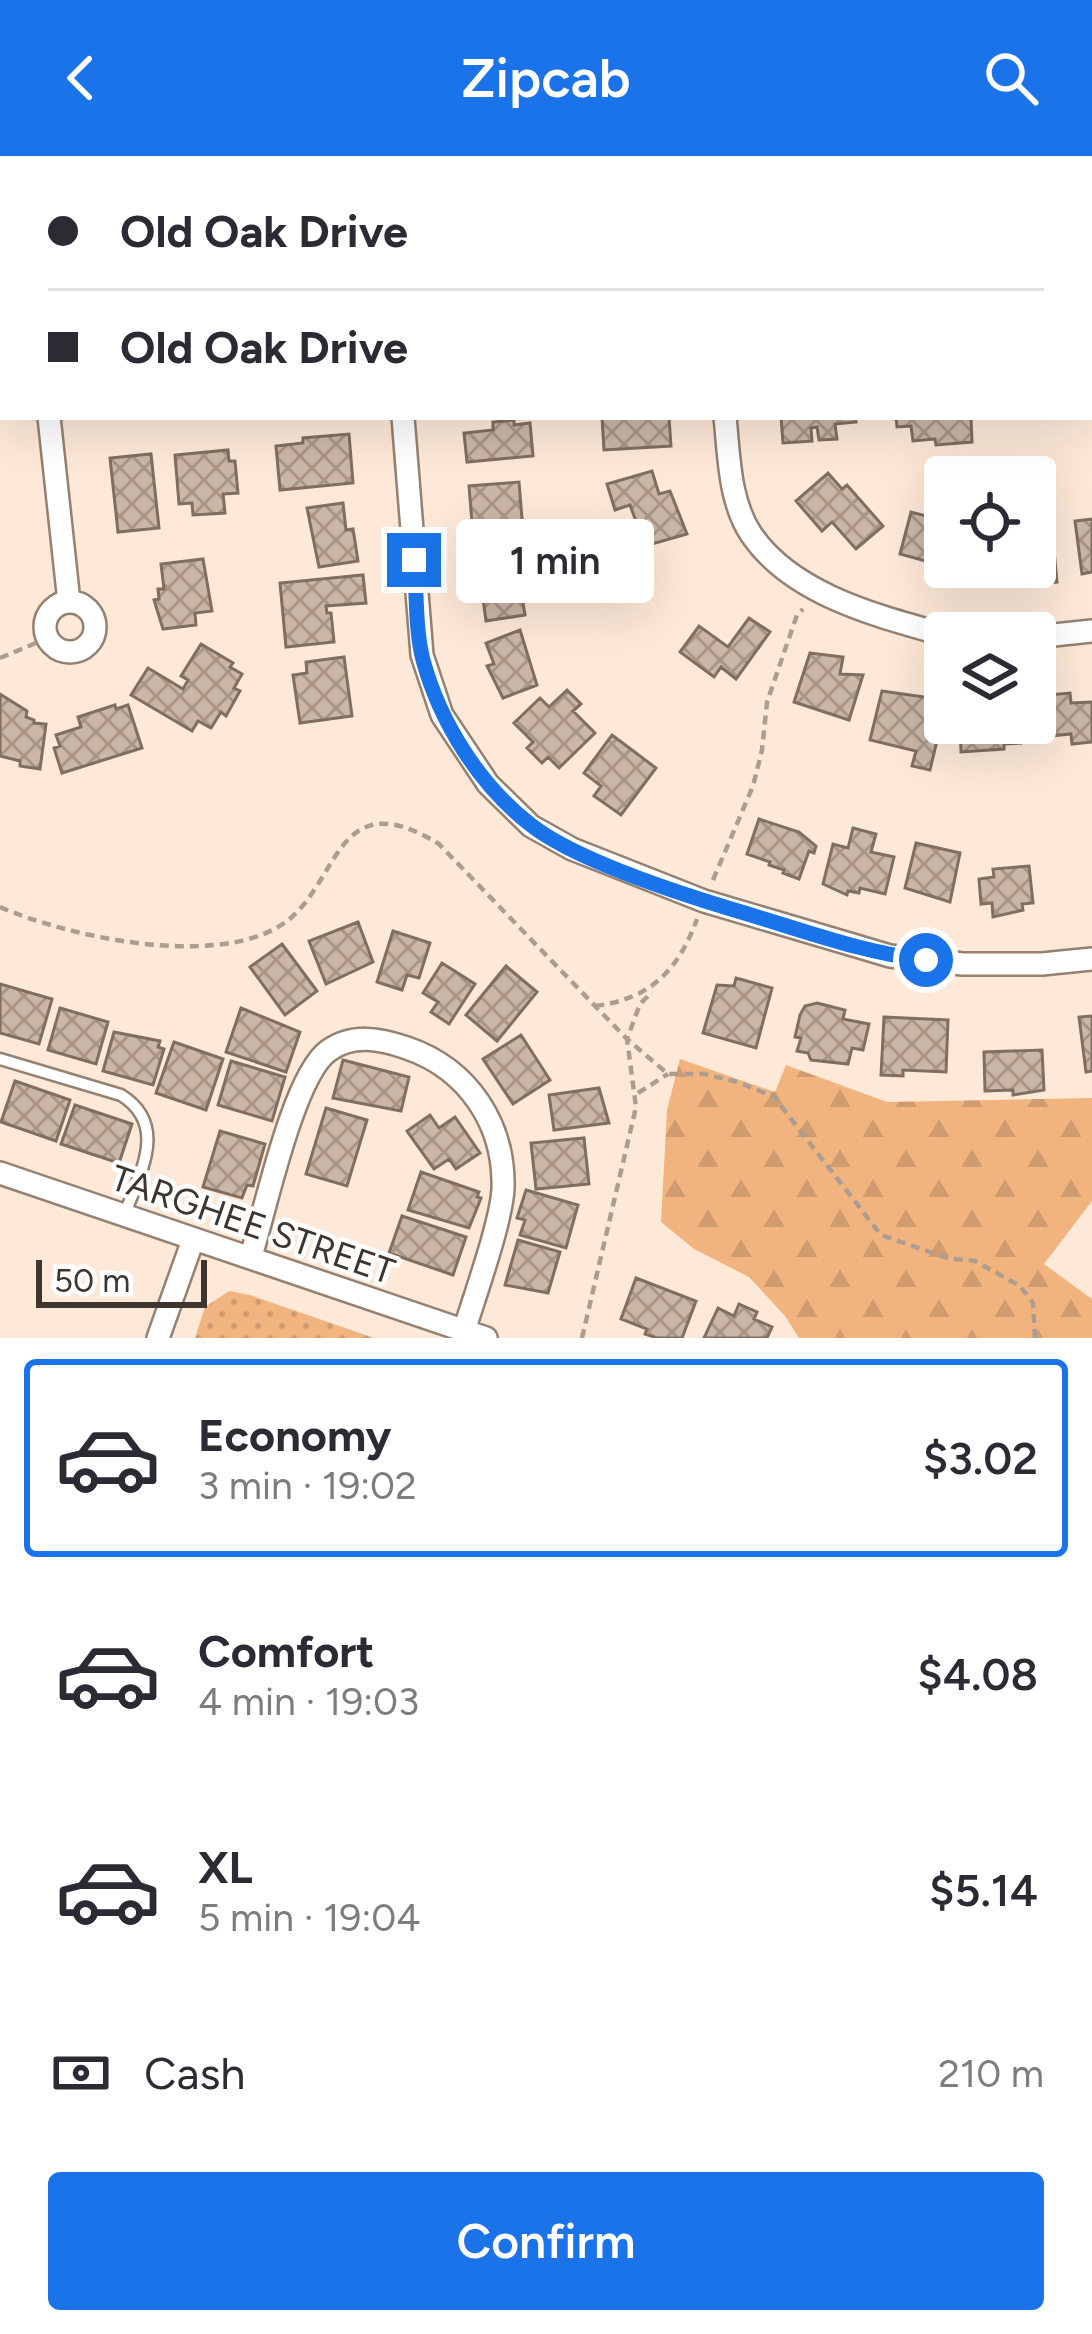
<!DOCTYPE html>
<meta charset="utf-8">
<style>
:root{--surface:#fff;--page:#f2f2f3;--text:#2b2b33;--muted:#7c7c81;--line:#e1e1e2;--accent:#1a73e8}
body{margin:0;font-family:Figtree,sans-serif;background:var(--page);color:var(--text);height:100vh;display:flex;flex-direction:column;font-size:45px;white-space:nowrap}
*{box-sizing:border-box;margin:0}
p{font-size:39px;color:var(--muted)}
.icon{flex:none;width:66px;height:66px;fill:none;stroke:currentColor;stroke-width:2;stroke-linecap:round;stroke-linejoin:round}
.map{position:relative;height:1182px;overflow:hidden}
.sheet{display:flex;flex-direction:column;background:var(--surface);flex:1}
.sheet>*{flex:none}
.top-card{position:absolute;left:0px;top:0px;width:1092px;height:264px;box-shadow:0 12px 48px #0002;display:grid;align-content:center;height:264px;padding:0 48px;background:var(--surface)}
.tools{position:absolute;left:924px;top:300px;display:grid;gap:24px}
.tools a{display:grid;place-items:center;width:132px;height:132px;border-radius:12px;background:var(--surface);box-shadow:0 12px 48px #0002;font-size:60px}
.scale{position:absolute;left:36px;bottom:30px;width:171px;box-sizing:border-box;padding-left:12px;border:6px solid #3d352e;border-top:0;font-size:33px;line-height:42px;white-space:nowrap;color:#3d352e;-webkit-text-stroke:9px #fff;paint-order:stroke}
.end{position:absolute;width:54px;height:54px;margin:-27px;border:15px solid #1a73e8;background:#fff;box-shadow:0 0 0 6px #fff}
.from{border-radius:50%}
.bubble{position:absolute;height:84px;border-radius:12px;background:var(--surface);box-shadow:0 12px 48px #0002;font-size:39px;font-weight:600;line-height:84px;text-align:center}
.top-card b{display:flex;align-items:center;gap:42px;height:114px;font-size:45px}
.top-card b+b{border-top:3px solid var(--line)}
.top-card i{width:30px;height:30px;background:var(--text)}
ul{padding:21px 0 0;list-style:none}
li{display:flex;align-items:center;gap:36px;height:198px;margin:0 24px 18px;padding:0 24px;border:6px solid transparent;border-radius:12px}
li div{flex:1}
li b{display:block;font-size:45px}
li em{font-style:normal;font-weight:600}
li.on{border-color:var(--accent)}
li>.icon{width:108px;height:108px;stroke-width:1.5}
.pay{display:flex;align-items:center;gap:30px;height:132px;padding:0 48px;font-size:45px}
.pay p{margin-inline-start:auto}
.cta{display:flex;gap:24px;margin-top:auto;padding:24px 48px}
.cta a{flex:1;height:138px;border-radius:12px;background:var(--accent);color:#fff;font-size:48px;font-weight:600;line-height:138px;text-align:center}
header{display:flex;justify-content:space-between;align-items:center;height:156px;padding:0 48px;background:var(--accent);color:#fff;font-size:54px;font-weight:600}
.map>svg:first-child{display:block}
.green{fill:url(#green-dots)}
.forest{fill:url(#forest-firs)}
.building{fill:url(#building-cross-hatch);stroke:#816e5f;stroke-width:3}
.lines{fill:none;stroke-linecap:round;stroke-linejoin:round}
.service-casing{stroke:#948171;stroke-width:15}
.minor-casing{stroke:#948171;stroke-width:26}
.path{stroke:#ac9d90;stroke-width:4.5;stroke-dasharray:9 6;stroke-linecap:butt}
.service{stroke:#fff;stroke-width:10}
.minor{stroke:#fff;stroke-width:21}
.route{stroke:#1a73e8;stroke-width:15}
.labels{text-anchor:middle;stroke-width:9;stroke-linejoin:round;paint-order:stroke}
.street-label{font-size:36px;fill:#3d352e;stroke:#fff}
</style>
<header><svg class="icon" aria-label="back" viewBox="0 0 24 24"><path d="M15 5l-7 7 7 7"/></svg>Zipcab<svg class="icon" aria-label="search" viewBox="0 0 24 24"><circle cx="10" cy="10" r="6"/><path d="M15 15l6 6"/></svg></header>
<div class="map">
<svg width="1092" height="1182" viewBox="0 0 1092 1182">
<defs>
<pattern id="green-dots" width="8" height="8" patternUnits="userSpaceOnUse" patternTransform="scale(3)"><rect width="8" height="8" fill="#f2b47f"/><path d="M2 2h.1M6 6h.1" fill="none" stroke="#d09b6e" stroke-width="1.8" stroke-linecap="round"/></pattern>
<pattern id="forest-firs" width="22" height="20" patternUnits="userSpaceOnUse" patternTransform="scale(3)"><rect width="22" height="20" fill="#f2b47f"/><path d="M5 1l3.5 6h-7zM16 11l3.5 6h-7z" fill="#d09b6e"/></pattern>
<pattern id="building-cross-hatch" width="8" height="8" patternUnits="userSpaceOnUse" patternTransform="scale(3)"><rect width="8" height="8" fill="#ccb7a7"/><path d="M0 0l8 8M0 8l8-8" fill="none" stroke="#a79688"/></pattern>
</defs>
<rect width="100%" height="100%" fill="#fee9d8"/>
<path class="green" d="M229 1135 250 1139 374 1182H195L205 1151Z"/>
<path class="forest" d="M680 903 775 936 786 909 887 946 1092 942V1045L1044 1108 1092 1143V1182H799L785 1160 749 1121 694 1093 661 1066 667 954Z"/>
<path class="building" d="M0 0H59V3H3L0 22Z
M602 261H669L671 290 604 294Z
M781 261H855L856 266 835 268 837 283 819 284 817 271 811 272 812 285 783 287Z
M896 261H971L972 286 936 289 935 283 913 285 911 270 897 271Z
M514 264V269L530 267 533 300 467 306 464 277 493 274V266Z
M349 278 353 327 280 334 276 290 303 287V282Z
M228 294 229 305H235L238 337 223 338 225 357 193 359 192 347 179 348 175 299Z
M151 298 159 372 118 376 110 302Z
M652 315 659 338 670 335 687 378 645 390 630 349 615 354 607 328Z
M828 317 842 333 847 329 883 370 856 393 832 366 822 375 796 345Z
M519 326 524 387 474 391 469 330Z
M343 347 346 374 353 373 358 405 319 411 307 352Z
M929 349 945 353V411H964L960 425 934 418 939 402 931 400 929 406 900 398 911 356 926 360Z
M1051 362 1057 426 1030 428 1029 418 1002 421 1001 411H1035V364Z
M1092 363V416L1082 418 1075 365Z
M513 401 526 402 532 438 522 440 525 459 486 465 481 428 487 427 484 406Z
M203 403 212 455 195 457 196 469 163 473 154 444 159 443 158 433H164L161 408Z
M363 419 366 447 326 450 327 457H331L334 486 286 491 280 427Z
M749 462 770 476 736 523 721 511 714 521 680 496 699 470 728 491Z
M520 474 537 529 503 542 487 510 494 508 486 487Z
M201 488 233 507 230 511 242 518 234 532 240 535 226 560 221 556 211 572 198 565 192 575 131 539 148 512 183 533 188 524 181 520Z
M810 497 843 501 840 518 863 519 849 564 794 546Z
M344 501 352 560 300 567 293 519 307 517 306 506Z
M567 534 581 548 573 555 595 577 559 612 548 601 542 607 527 592 533 586 514 567 540 542 549 551Z
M882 535 931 542 930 548 945 551 930 614 912 610 916 595 870 584Z
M1070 537 1071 547 1092 546V586L1072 588 1071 578 1040 581 1036 540Z
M0 538 27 555 26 561 34 564V567L46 568 40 613 20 610V605L0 600Z
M115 549 116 553 128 549 142 592 62 617 54 592 60 590 56 579 81 571 78 561Z
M960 567H1020L1021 587 1004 588V593L961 596Z
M612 579 656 612 621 659 594 640 601 630 584 617Z
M759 663 799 676 816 690 814 697 809 695 799 723 783 717 784 714 769 709 770 706 747 698Z
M853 672 876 678 871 696 894 701 885 738 860 732 859 737 848 735 847 739 823 728 833 688 848 692Z
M916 687 960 697 950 746 905 732Z
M1029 710 1033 747 1022 748 1023 754 993 761 992 747 981 748 979 723 994 721 993 713Z
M358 766 373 806 326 828 309 785Z
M393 775 430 787 419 822 407 819 402 834 377 826Z
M282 788 317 835 285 859 250 811Z
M442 807 475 828 449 868 431 856 438 846 423 837Z
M506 810 537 836 497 885 466 859Z
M736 822 772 832 756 892 703 877 717 829 734 830Z
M0 828 52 843 39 888 0 877Z
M817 847 845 854 843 863 869 868 863 894 852 892 848 908 811 904 808 897 797 895 801 882 795 881 800 859 805 850Z
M60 852 108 866 96 908 48 894Z
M241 852 300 876 286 916 226 896Z
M1092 860V915L1086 916 1079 861Z
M884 861 948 864 946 916 903 914V920L881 919Z
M114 876 160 885 158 891 164 893 153 929 103 915Z
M521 879 550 924 513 948 483 903Z
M174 886 223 903 206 954 156 937Z
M1042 894 1044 934 1013 939V934L985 935 984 896Z
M343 904 409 921 401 955 333 942Z
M231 905 285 921 272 965 218 949Z
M15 925 70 944 56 985 1 966Z
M599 932 609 967 554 974 549 939Z
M75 949 132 968 119 1007 61 988Z
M326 952 367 964 347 1030 306 1018Z
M430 959 439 972 455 961 480 997 456 1013 449 1003 434 1013 407 975Z
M220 975 265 988 253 1030 247 1029 242 1042 203 1031Z
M584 982 589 1028 536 1033 531 987Z
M421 1016 479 1036 477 1041 481 1042 469 1072 408 1054Z
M526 1034 578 1049 566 1092 520 1079 525 1064 517 1062Z
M402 1060 466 1081 453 1119 389 1097Z
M518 1084 560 1096 548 1137 505 1129Z
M636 1122 696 1145 682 1182H657L645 1178 647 1173 621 1163Z
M739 1148 757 1156 754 1163 772 1171 767 1182H704L718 1152 734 1160Z"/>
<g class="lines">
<g class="service-casing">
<path id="service" d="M0 903 121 939C169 969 140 1017 124 1060"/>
</g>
<g class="minor-casing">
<path id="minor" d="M384 0V3
M1089 147H1092
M0 249H3
M49 261 69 446
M403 261 422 499 442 559 488 628 531 670 572 693 704 745 890 800 963 808H1042L1092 803
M725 261C729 299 729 345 751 378 792 439 878 460 945 479
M45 471a25 25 0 1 1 50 0a25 25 0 1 1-50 0Z
M1035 481 1092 475
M0 1017 486 1182
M251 1100C265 1055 293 921 328 895 353 877 381 883 407 892 468 913 505 968 503 1033 501 1067 475 1139 464 1175
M158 1182 193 1084"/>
</g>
<path class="path" d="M0 502 48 482
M713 724 753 630 762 594 767 546 797 459 803 453
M0 751C69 781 209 811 278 771 341 735 331 622 439 688L627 883 668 918H704L738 926 774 941 881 1079 947 1102 975 1105 1020 1130 1033 1147 1035 1182
M595 850C650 843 678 815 697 763
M638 937 668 918
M582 1182 636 951 627 883 640 848 652 836"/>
<use href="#service" class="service"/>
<use href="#minor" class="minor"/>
</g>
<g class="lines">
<path class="route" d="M414 404C417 436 415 473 423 504 440 566 479 629 531 669 577 705 684 739 741 756 802 774 863 797 926 804"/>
</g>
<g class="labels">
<g class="street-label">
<text transform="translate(253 1068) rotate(19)" y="13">TARGHEE STREET</text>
</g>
</g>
</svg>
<div class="tools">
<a><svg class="icon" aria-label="locate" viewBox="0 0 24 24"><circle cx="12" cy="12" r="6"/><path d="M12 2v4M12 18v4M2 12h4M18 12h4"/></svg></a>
<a><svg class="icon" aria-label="layers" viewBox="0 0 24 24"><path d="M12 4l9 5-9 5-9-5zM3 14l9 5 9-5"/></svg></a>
</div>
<div class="scale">50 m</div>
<i class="end from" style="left:926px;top:804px"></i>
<i class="end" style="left:414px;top:404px"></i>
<div class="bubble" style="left:456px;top:363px;width:198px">1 min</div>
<div class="top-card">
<b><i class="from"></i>Old Oak Drive</b>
<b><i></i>Old Oak Drive</b>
</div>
</div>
<section class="sheet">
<ul>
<li class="on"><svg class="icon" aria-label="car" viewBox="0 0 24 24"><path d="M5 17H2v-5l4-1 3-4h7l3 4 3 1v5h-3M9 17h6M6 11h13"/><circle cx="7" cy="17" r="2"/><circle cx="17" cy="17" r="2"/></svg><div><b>Economy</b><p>3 min · 19:02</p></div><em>$3.02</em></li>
<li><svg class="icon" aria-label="car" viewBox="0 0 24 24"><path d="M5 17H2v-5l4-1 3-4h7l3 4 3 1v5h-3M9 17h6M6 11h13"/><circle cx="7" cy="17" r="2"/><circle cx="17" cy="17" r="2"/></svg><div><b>Comfort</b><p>4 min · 19:03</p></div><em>$4.08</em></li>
<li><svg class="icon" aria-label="car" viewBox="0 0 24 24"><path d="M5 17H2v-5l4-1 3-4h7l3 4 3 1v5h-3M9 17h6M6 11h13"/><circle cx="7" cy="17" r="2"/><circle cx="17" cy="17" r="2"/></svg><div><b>XL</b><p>5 min · 19:04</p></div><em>$5.14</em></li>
</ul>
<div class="pay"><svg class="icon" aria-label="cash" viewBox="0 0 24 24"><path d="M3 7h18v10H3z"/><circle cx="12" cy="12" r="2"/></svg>Cash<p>210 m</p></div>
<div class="cta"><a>Confirm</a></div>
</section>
